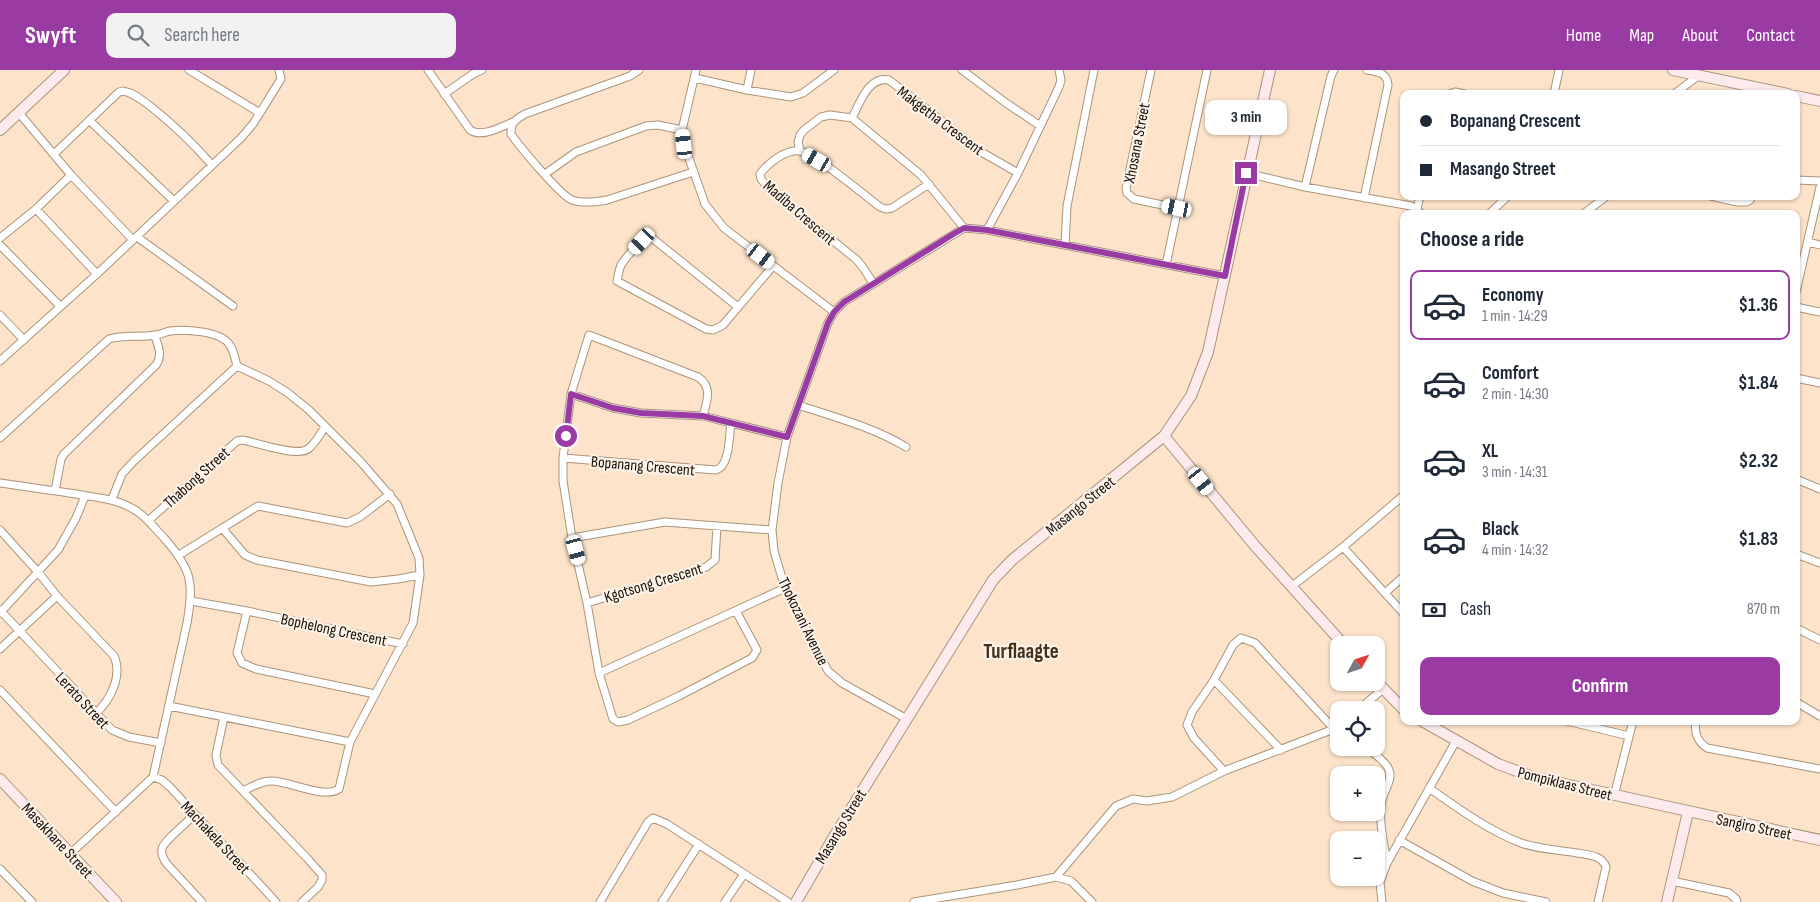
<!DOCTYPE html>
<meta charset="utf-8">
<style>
:root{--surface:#fff;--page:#f2f2f3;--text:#1f2937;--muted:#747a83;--line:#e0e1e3;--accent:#9a3ba4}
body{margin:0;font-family:"Sofia Sans Condensed",sans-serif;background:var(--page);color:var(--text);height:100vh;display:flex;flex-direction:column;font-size:19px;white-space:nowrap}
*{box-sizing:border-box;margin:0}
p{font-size:16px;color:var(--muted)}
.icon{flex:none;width:28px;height:28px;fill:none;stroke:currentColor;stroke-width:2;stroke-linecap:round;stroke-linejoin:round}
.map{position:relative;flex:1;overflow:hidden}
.details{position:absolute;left:1400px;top:140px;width:400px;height:515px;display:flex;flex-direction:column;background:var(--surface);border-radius:10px;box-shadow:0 1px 4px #0004}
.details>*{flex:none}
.banner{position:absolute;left:1400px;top:20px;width:400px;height:110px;border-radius:10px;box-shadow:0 1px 4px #0004;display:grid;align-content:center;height:110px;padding:0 20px;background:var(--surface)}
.needle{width:32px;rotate:50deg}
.controls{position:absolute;left:1330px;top:566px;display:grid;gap:10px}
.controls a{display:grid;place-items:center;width:55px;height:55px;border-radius:10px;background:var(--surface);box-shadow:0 1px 4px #0004;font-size:25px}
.end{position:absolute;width:22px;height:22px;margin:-11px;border:6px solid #9a3ba4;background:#fff;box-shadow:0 0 0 2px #fff}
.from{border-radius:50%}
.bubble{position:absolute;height:35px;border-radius:10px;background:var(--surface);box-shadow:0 1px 4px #0004;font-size:16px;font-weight:700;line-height:35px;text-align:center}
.car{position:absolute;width:15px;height:30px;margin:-15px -8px;border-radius:6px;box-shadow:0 0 4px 1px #0007;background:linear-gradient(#fff 24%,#345 0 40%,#fff 0 76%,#345 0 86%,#fff 0)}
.banner b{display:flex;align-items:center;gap:18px;height:48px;font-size:19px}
.banner b+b{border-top:1px solid var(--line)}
.banner i{width:12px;height:12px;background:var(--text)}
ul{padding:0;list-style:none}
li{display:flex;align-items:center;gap:15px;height:70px;margin:0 10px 8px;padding:0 10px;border:2px solid transparent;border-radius:10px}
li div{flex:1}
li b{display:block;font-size:19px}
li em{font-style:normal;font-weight:700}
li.on{border-color:var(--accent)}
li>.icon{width:45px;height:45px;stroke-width:1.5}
h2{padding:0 20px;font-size:22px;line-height:60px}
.pay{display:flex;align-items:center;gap:12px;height:55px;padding:0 20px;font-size:19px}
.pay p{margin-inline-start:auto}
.cta{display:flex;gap:10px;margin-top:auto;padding:10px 20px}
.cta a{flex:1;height:58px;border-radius:10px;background:var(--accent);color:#fff;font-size:20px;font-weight:700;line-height:58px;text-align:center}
header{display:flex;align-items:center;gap:30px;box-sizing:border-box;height:70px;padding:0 25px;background:var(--accent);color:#fff}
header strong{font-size:24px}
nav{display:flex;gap:28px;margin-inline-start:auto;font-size:18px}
.search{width:350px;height:45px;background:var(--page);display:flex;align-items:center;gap:12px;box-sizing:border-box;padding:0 18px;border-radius:10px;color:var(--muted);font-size:19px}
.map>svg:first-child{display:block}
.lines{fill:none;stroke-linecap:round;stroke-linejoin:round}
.street-casing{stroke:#ab947c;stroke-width:9}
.secondary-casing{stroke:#ab947c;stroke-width:12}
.street{stroke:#fff;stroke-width:7}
.secondary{stroke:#fdeaec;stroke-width:10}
.route{stroke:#9a3ba4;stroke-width:6}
.labels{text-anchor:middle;stroke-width:4.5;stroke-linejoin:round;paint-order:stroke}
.street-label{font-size:16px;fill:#170f06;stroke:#fdf3e8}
.district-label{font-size:21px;font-weight:bold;fill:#44311c;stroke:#fdf3e8}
</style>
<header>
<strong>Swyft</strong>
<div class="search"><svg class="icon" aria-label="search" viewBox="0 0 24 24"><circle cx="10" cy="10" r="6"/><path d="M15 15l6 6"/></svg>Search here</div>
<nav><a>Home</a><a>Map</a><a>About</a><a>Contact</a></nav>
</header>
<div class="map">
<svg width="1820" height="832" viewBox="0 0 1820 832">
<rect width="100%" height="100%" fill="#fce3c9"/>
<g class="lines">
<g class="street-casing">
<path id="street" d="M189 0 260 43
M428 0 470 60C481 68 501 57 513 52
M639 0 630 6 525 44C516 49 510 53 511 64 520 77 560 125 572 130 583 134 596 132 607 130L693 102
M696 0 682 60 684 74 705 134 724 158 834 242
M962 0 1006 33 1039 55
M1151 0 1126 118 1127 123 1134 129 1177 138
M695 8 747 20 791 27 803 23 834 0
M747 20 751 0
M444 24 473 4 482 0
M1449 24 1455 22 1465 24
M1554 24 1559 0
M1674 24 1698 6
M19 43 71 105 133 170
M852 48C860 33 868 6 889 10L983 83 1018 103
M90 51 174 131
M800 81 798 72 800 65 804 60 821 47 830 45 852 48 921 105 964 158
M54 84 119 22 123 21C134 23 142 30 150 36 174 55 192 72 212 95
M1246 103 1305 117 1411 136 1422 144
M545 104 576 82 646 56 658 55 682 60
M1796 110 1820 111
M1305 117 1331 6 1334 0
M1711 126 1737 132H1746L1750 130 1752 126
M1364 128 1388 15C1387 2 1377 2 1367 0
M36 139 97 204
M1417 139 1420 126
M1489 144 1508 126
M1583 144 1607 126
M987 160 1018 103 1059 17 1061 10 1059 0
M137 167 233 236
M0 168 36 139 71 105
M1808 172 1820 175
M0 175 60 236
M1065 175 1067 136 1094 0
M1166 195 1207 0
M873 213 864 199 857 190 770 120 761 109 760 104C767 94 786 79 799 81 814 82 865 126 880 137L886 139 892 138 929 114
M1796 222 1820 117
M738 237 652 168C641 168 627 186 621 195 619 200 618 206 617 211L706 259 713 260 723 255 773 196
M1796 237 1820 242
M0 245 24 270
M0 291 97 204 241 68 253 54 281 9 279 0
M237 296 269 311 288 323 309 340 361 392 397 434 419 488 420 505 413 553 350 672 339 719C325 729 291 712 273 711 262 710 252 717 243 721
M1796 308 1820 313
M571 324 613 338 641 343 703 346 787 367
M798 335C834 347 873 357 906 377
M703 346C707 331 713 317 698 307L589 265 571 324 563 388V411L572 468 587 533 599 603 613 649 618 652 628 650 679 626 752 588 757 580 736 541
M0 368 109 269C125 264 140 268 155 265 160 265 165 262 170 261 185 259 220 261 229 274 234 280 235 289 237 296
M563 388 716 400C730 396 729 366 731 353
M1796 409 1820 419
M0 413C25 417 51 420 76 424 97 428 116 428 135 440 147 447 155 459 165 469 192 500 194 513 187 553L153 707 71 783
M55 421 61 389 64 384 156 295C163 285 158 276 155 266
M112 429 122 404 134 391 237 296
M148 451 237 371 243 370C257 373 297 387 308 379 315 374 320 364 325 357
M223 459 245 485 257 490 371 512 398 509 420 505
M0 460 38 502 57 526 114 586C123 606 110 631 95 644
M572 468 665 452 772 460
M1343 477 1404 544
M1796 484 1820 493
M179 485 258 436 347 453 360 447 390 424
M1292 516 1343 477 1404 425
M1385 523 1404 506
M191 531 247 541 403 574
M587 533 706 497 715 490 717 456
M0 540 112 660 129 667 161 673
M247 541 237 583 242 593 256 599 375 624
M0 543 58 480 76 448 85 426
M1796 558 1820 570
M0 579 57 526
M599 603 785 518
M1214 610 1281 680
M0 620 116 742
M1796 632 1820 646
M169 636 350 672
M1358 640 1383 619
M224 647 216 685 218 695 307 788 322 805V810L318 817 302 832
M905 648 842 613 828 601 785 518 774 481 772 460 778 413 787 367 828 253 834 242 844 232 964 158 987 160 1225 206
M1567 651 1629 666
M1696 651C1694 663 1697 671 1707 678L1820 699
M1367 678C1373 683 1386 691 1389 700 1393 709 1384 721 1382 730 1378 750 1384 773 1387 793
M1224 701 1194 668 1187 655 1192 642 1214 610 1233 575 1241 568 1255 573 1334 659
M153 707 162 710 170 717 276 832
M1429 718C1456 737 1489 761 1521 773 1538 779 1559 780 1577 783 1588 785 1602 785 1606 797L1598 832
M1614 726 1633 651
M194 745C188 752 163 771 162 779 161 785 164 790 167 794L202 832
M1399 770 1472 811 1503 823 1546 832
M0 799 32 832
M1056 807 1116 736 1133 729 1147 731 1172 727 1224 701 1334 659 1339 655
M1672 811 1729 823 1736 829 1737 832
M600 832 648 752 653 748 667 754 788 832
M662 832 699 774
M725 832 744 804
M914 832 1017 815 1056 807 1071 811 1092 832
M1382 832 1380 812 1387 793 1456 671"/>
</g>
<g class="secondary-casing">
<path id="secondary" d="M1673 0 1788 24
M1796 26 1820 31
M0 60 64 0
M1164 366 1256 477 1344 575
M1376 611 1404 640
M1422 651 1498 694 1533 707 1820 770
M0 709 116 832
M796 832 835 765 993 510 1012 490 1164 366 1191 326 1208 282 1270 0
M1667 832 1688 742"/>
</g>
<use href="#street" class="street"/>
<use href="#secondary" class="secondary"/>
</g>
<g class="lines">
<path class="route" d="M566 366 571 324 613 338 641 343 703 346 787 367 828 253 834 242 844 232 955 163 964 158 987 160 1225 206 1246 103"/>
</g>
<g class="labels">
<g class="street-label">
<text transform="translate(941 50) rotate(37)" y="6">Makgetha Crescent</text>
<text transform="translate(1136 73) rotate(-79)" y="6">Xhosana Street</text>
<text transform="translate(800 142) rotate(41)" y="6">Madiba Crescent</text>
<text transform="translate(643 395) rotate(5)" y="6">Bopanang Crescent</text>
<text transform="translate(196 407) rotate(-42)" y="6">Thabong Street</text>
<text transform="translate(1080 435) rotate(-39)" y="6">Masango Street</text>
<text transform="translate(653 512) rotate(-17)" y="6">Kgotsong Crescent</text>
<text transform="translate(804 551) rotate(64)" y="6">Thokozani Avenue</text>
<text transform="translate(334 559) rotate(12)" y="6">Bophelong Crescent</text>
<text transform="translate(83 630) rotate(47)" y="6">Lerato Street</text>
<text transform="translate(1565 713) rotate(14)" y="6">Pompiklaas Street</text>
<text transform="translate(840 756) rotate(-59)" y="6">Masango Street</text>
<text transform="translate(1754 756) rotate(12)" y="6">Sangiro Street</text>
<text transform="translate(216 767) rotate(47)" y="6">Machakela Street</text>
<text transform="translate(58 770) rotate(47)" y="6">Masakhane Street</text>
</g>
<g class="district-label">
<text x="1021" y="588">Turflaagte</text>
</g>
</g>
</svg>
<div class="controls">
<a><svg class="needle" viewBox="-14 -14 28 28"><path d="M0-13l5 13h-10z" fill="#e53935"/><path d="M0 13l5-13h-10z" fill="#747a83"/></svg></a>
<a><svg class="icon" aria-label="locate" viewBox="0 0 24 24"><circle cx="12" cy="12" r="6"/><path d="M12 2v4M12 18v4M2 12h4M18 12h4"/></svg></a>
<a>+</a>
<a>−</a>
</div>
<i class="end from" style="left:566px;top:366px"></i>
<i class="end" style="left:1246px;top:103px"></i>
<div class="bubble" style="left:1205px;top:30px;width:82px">3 min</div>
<i class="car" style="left:684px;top:74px;rotate:354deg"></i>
<i class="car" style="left:817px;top:90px;rotate:300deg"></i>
<i class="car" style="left:1177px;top:138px;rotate:282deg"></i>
<i class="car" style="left:642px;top:171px;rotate:223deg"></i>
<i class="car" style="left:761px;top:186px;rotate:127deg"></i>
<i class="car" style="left:1201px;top:411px;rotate:141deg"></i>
<i class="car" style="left:576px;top:480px;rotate:165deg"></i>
<div class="banner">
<b><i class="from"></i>Bopanang Crescent</b>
<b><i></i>Masango Street</b>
</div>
<section class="details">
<h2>Choose a ride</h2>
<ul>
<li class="on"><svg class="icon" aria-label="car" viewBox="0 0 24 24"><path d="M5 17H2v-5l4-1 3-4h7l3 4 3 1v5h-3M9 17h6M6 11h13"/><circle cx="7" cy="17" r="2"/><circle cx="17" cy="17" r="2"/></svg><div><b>Economy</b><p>1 min · 14:29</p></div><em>$1.36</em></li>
<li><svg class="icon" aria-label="car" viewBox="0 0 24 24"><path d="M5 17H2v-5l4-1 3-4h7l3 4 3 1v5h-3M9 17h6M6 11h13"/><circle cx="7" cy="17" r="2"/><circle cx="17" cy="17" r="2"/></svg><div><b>Comfort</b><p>2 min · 14:30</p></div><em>$1.84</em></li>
<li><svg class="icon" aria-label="car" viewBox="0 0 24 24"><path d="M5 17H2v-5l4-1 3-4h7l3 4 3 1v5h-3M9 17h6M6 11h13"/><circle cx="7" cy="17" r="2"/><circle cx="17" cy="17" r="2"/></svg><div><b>XL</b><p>3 min · 14:31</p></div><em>$2.32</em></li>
<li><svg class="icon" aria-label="car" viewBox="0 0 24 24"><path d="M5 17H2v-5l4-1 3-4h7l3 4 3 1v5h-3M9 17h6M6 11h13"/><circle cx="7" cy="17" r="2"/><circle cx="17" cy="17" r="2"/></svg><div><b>Black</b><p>4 min · 14:32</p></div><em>$1.83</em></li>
</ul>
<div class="pay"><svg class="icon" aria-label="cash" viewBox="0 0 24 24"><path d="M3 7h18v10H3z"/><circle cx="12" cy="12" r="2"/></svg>Cash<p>870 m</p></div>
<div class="cta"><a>Confirm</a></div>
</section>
</div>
